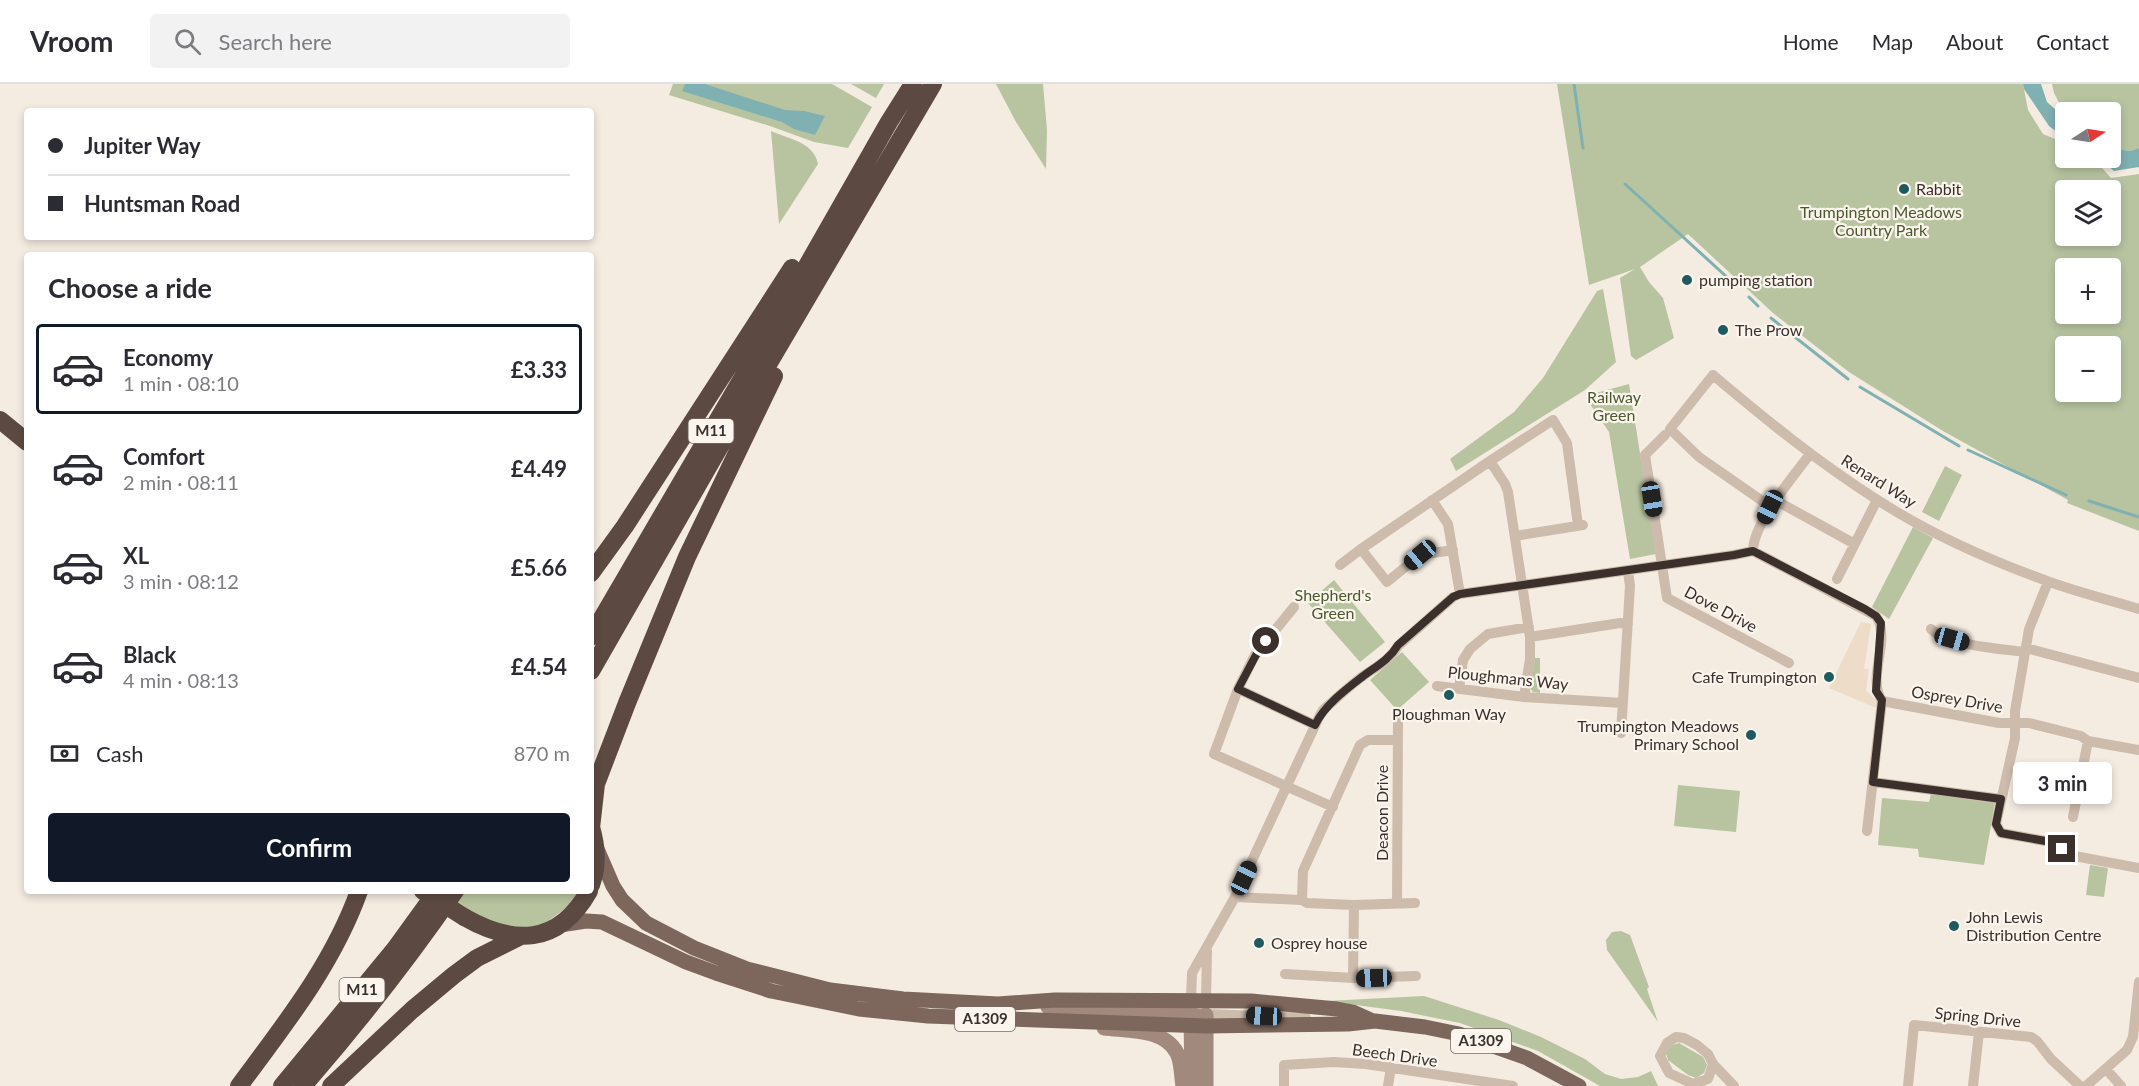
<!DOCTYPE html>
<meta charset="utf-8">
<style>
:root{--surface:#fff;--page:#f2f2f3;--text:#2b2b33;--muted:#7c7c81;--line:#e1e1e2;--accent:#111827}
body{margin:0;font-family:Lato,sans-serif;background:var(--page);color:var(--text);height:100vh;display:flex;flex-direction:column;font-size:22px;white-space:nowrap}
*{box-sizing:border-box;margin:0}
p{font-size:20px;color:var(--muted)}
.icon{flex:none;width:33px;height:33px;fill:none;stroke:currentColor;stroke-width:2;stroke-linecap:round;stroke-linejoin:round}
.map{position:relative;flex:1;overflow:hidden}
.drawer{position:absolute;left:24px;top:168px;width:570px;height:642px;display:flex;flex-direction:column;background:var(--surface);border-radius:6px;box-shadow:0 3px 9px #0003}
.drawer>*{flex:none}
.guide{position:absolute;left:24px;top:24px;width:570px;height:132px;border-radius:6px;box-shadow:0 3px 9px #0003;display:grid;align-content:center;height:132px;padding:0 24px;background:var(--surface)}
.needle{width:39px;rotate:78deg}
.tools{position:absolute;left:2055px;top:18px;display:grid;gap:12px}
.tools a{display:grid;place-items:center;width:66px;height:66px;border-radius:6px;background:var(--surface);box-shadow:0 3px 9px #0003;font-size:30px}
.end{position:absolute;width:27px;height:27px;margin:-14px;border:8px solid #3b302b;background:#fff;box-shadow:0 0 0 3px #fff}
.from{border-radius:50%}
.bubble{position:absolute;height:42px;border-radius:6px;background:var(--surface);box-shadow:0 3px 9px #0003;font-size:20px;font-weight:700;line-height:42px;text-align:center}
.car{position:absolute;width:18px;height:36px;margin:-18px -9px;border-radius:8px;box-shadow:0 0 4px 2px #0007;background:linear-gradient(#222 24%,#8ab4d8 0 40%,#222 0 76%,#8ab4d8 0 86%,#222 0)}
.guide b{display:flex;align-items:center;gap:21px;height:57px;font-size:22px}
.guide b+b{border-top:2px solid var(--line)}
.guide i{width:15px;height:15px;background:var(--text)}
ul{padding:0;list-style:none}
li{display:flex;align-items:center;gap:18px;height:90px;margin:0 12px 9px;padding:0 12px;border:3px solid transparent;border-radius:6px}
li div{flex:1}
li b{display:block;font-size:22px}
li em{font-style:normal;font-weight:700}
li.active{border-color:var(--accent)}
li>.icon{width:54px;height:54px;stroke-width:1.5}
h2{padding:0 24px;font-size:27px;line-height:72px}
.pay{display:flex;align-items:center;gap:15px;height:66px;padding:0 24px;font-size:22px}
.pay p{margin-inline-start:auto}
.cta{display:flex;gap:12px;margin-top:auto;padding:12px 24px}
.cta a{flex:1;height:69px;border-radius:6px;background:var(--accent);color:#fff;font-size:24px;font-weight:700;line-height:69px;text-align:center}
header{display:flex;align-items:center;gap:36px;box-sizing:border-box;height:84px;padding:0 30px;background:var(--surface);border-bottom:2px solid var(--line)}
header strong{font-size:28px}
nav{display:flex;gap:33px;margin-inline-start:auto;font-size:21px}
.search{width:420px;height:54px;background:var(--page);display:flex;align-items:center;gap:15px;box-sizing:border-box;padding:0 21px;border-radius:6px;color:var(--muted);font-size:22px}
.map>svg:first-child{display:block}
.green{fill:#b8c4a0;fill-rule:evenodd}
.plaza{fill:#ecdcc8}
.water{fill:#7fb0b2}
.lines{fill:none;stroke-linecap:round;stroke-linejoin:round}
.stream{stroke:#7fb0b2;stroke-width:3}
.street{stroke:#cdbbac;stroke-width:10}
.secondary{stroke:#a18a7d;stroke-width:15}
.primary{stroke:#7d675c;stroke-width:15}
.highway{stroke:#5c4a42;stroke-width:18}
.highway-bridge{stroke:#5c4a42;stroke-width:18}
.route{stroke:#3b302b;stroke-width:8}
.poi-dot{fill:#1f5a5e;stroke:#fbf5ee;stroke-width:2}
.labels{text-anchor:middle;stroke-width:4.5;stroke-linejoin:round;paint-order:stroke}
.shield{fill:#fbf5ee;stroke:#756b66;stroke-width:1.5}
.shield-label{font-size:15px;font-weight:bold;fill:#3b302b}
.poi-label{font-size:16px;fill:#3b302b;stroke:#fbf5ee;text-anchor:start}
.park-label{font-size:16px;fill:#4a5a2e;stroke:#fbf5ee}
.street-label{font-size:16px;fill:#3b302b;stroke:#fbf5ee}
</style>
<header>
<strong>Vroom</strong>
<div class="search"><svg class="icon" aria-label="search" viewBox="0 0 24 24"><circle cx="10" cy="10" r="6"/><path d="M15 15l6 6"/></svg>Search here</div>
<nav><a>Home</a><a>Map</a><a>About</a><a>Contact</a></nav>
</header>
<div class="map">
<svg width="2139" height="1002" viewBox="0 0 2139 1002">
<rect width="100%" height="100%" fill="#f4ebe1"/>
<path class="green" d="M673 0H832L872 23 848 64 814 58 770 42 669 11Z
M851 0H884L876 14Z
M996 0H1043L1047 46 1046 85 1016 38Z
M1557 0H2023L2028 26 2043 50 2065 59 2066 74H2093L2111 94 2139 90V447L2067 419 2068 416 1943 347 1849 288 1773 229 1688 150 1640 183 1649 198 1663 214 1674 254 1636 276 1631 272 1620 194 1635 185 1589 201ZM2066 106H2110V152H2066ZM2066 184H2110V230H2066ZM2066 262H2110V308H2066Z
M2052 0H2139V64L2130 67 2111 64 2110 28H2066L2065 30 2054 9Z
M771 47C789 55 814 58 818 80L779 140Z
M1603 205 1616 278 1585 306 1456 387 1450 375 1514 328 1543 294 1597 207Z
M1629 300 1656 470 1630 475 1609 348 1586 314 1592 310Z
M1945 382 1962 391 1939 437 1922 428Z
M1913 443 1933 454 1889 535 1872 523Z
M1334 496 1385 558 1360 578 1308 519Z
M1402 568 1429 598 1397 626 1370 596Z
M1535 574H1540V609L1533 608 1530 604Z
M1678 701 1740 707 1736 748 1674 742Z
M1931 710 1995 719 1984 781 1919 773 1918 765 1878 761 1882 714 1929 718Z
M2090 781 2108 784 2104 813 2086 811Z
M462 807H579L570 821 547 838 539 842 511 846 453 820Z
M1621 847 1630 851 1649 903 1647 905 1658 938 1607 866 1606 856 1612 848Z
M1424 912 1499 936 1541 953 1585 975 1605 990 1621 995 1638 993 1651 987 1658 1002H1600L1538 967 1460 939 1401 927 1326 917Z
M1679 959 1703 973 1707 981 1704 989 1696 994 1688 991 1668 976 1666 969 1670 962Z"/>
<path class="plaza" d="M1861 538 1871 540 1864 585H1869L1866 606 1877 618 1876 624 1829 604Z"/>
<path class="water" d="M685 0H705L785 26 804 27 825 32 815 51 794 45 782 38 682 7Z
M2023 0H2041L2047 18 2065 34V54L2049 42 2024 5Z
M2111 64 2130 67 2139 64V83L2114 87 2099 74H2110Z"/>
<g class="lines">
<path class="stream" d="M1574 0 1583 64
M1625 100 1729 195
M1749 213 1758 222
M1771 234 1848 295
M1860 303 1959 362
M1968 366 2066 411
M2089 417 2139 433"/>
<path class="street" d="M1665 351 1645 371 1667 514 1789 579
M1490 377 1505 400 1508 408 1530 553V575L1524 613
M1432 416 1448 440 1460 510
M1775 416 1853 459
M1771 423 1699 373 1670 345 1713 291C1765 335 1818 378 1876 415 1928 449 1989 476 2047 497 2077 508 2109 516 2139 525
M1515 452 1583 441
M1453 466 1420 471 1387 498 1361 465 1490 377 1553 336 1567 359 1578 441
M1753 467C1753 439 1793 393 1810 370
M1340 481 1361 465
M1837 495 1877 416
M2048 498 2029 545 2015 627V654L1996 740 2001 749 2051 758 2069 771 2139 784
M1931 545C1946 561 2002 565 2025 568
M1530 553 1620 539 1628 540
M2026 564 2139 594
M1437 602 1524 613 1623 619
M1238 605 1255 571 1294 523
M1459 605 1463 576 1470 565 1488 550 1529 543
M1315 641 1238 605 1214 670 1333 723
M1621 649 1630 502 1628 487
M1873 698 2001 715
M2073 733 2088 657
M1867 747 1882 617
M1235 813 1302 816 1307 819 1354 821 1415 819
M1302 816 1303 787 1360 661 1368 656H1398
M1397 819 1398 638
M1285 890 1353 894 1416 892
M1353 894 1354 821
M1192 913 1195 921 1208 930 1306 934
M1191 916 1192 889 1235 813 1320 631 1323 626C1336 615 1349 602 1363 592 1376 583 1390 576 1398 562L1453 513 1460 510 1734 471 1753 467 1876 532C1892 556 1866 592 1882 617L1999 639H2029L2081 652 2088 657 2139 666
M1206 916 1207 867
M1713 980 1708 995 1693 1000 1669 989 1660 972 1667 959 1676 953 1684 954 1697 961 1708 970 1713 980 1734 1002
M2106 985 2121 1002
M1284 1002V981L1334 978 1366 980 1513 1002
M1388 1002 1391 983
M1908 1002 1914 941 2031 953 2037 957 2051 975 2080 1002
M1973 1002 1979 948
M2086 1002 2127 966 2133 953 2139 898"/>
<path class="secondary" d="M1048 923 1186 929 1200 933 1206 942
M1191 930 1192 1002
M1104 944C1128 947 1164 944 1177 969 1182 979 1181 992 1183 1002
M1206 1002V931"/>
<path class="primary" d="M597 765 613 802 622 816 646 839 694 864 747 885 830 906 903 915 998 920 1055 916 1251 917 1337 925 1353 928 1373 937
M560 841 586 837 602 838 686 878 716 889 771 907 859 925 928 932 1206 942 1348 940 1375 937 1425 943 1459 950 1527 974 1579 1002"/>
<path class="highway" d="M0 336 27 358
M591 489 625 442 792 184
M591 553 771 245 889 38 913 0
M591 587 723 357 933 0
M591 743C597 764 598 781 591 801
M591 744 596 700 627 619 687 473 774 292
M464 833C513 861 558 862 589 807
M239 1002C285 940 333 880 359 807
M282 1002 395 865 437 807
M303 1002C357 940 408 875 455 807
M331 1002 412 926 454 891 477 874 519 853"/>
<path class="highway-bridge" d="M423 807 464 833"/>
</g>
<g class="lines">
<path class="route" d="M1266 557 1256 571 1238 605 1315 641C1325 621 1345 606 1362 593 1375 583 1389 576 1398 561L1453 513 1460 510 1734 471 1753 467 1865 525 1876 532 1881 539 1876 607 1882 616 1873 698 2001 715 1996 740 2001 749 2051 758 2062 765"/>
</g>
<g class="poi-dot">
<circle cx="1904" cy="105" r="6"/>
<circle cx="1687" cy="196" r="6"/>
<circle cx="1723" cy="246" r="6"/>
<circle cx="1829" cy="593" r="6"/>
<circle cx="1449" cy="611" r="6"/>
<circle cx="1751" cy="651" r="6"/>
<circle cx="1954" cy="842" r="6"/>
<circle cx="1259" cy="859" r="6"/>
</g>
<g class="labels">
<g class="shield">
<rect x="688.5" y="335" width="45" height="24" rx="4.5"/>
<rect x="339.5" y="894" width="45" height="24" rx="4.5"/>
<rect x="955" y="923" width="60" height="24" rx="4.5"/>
<rect x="1451" y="945" width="60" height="24" rx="4.5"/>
</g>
<g class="shield-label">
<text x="711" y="352">M11</text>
<text x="362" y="911">M11</text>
<text x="985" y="940">A1309</text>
<text x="1481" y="962">A1309</text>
</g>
<g class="poi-label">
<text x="1916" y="111">Rabbit</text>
<text x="1699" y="202">pumping station</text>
<text x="1735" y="252">The Prow</text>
<text x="1817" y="599" text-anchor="end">Cafe Trumpington</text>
<text x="1449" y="636" text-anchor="middle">Ploughman Way</text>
<text x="1739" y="648" text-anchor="end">Trumpington Meadows<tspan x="1739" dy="18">Primary School</tspan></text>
<text x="1966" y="839">John Lewis<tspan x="1966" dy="18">Distribution Centre</tspan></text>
<text x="1271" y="865">Osprey house</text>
</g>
<g class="park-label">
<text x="1881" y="134">Trumpington Meadows<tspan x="1881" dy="18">Country Park</tspan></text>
<text x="1614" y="319">Railway<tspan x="1614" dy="18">Green</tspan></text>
<text x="1333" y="517">Shepherd's<tspan x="1333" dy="18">Green</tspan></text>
</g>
<g class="street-label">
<text transform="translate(1879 397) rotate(32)" y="6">Renard Way</text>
<text transform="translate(1721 525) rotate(28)" y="6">Dove Drive</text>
<text transform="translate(1508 594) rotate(6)" y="6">Ploughmans Way</text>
<text transform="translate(1957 615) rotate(10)" y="6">Osprey Drive</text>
<text transform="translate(1382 729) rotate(-90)" y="6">Deacon Drive</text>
<text transform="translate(1978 933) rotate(6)" y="6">Spring Drive</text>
<text transform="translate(1395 971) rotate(8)" y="6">Beech Drive</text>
</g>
</g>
</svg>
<div class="tools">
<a><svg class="needle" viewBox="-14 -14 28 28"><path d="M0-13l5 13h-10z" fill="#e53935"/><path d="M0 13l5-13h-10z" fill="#7c7c81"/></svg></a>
<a><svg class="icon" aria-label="layers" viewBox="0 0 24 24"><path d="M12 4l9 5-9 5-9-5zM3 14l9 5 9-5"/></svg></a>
<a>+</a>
<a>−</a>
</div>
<i class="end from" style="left:1266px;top:557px"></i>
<i class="end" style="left:2062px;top:765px"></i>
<div class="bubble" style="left:2013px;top:678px;width:99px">3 min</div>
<i class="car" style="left:1652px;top:415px;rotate:171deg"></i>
<i class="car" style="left:1770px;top:423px;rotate:205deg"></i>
<i class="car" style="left:1420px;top:471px;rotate:230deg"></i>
<i class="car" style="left:1952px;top:555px;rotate:106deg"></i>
<i class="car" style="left:1244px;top:794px;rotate:25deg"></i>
<i class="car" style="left:1374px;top:894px;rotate:268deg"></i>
<i class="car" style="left:1264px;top:932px;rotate:273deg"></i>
<div class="guide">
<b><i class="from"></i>Jupiter Way</b>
<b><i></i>Huntsman Road</b>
</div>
<section class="drawer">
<h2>Choose a ride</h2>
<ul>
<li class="active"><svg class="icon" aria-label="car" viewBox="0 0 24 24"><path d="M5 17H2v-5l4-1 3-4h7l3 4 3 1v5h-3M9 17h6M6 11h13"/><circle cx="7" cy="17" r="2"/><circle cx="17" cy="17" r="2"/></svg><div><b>Economy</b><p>1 min · 08:10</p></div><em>£3.33</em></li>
<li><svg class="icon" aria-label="car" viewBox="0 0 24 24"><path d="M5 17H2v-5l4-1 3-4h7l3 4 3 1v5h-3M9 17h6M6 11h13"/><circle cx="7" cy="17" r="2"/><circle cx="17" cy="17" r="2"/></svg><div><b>Comfort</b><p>2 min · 08:11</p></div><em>£4.49</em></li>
<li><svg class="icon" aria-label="car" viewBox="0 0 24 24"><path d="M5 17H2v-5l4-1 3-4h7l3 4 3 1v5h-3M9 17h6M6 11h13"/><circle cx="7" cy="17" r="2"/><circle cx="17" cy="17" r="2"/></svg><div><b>XL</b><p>3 min · 08:12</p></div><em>£5.66</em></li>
<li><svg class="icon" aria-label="car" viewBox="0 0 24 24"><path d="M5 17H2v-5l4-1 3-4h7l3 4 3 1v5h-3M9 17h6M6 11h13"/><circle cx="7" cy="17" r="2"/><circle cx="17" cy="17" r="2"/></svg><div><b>Black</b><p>4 min · 08:13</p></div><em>£4.54</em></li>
</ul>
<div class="pay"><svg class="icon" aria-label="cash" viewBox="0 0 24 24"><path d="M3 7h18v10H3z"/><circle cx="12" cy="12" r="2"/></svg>Cash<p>870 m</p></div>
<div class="cta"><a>Confirm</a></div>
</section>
</div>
